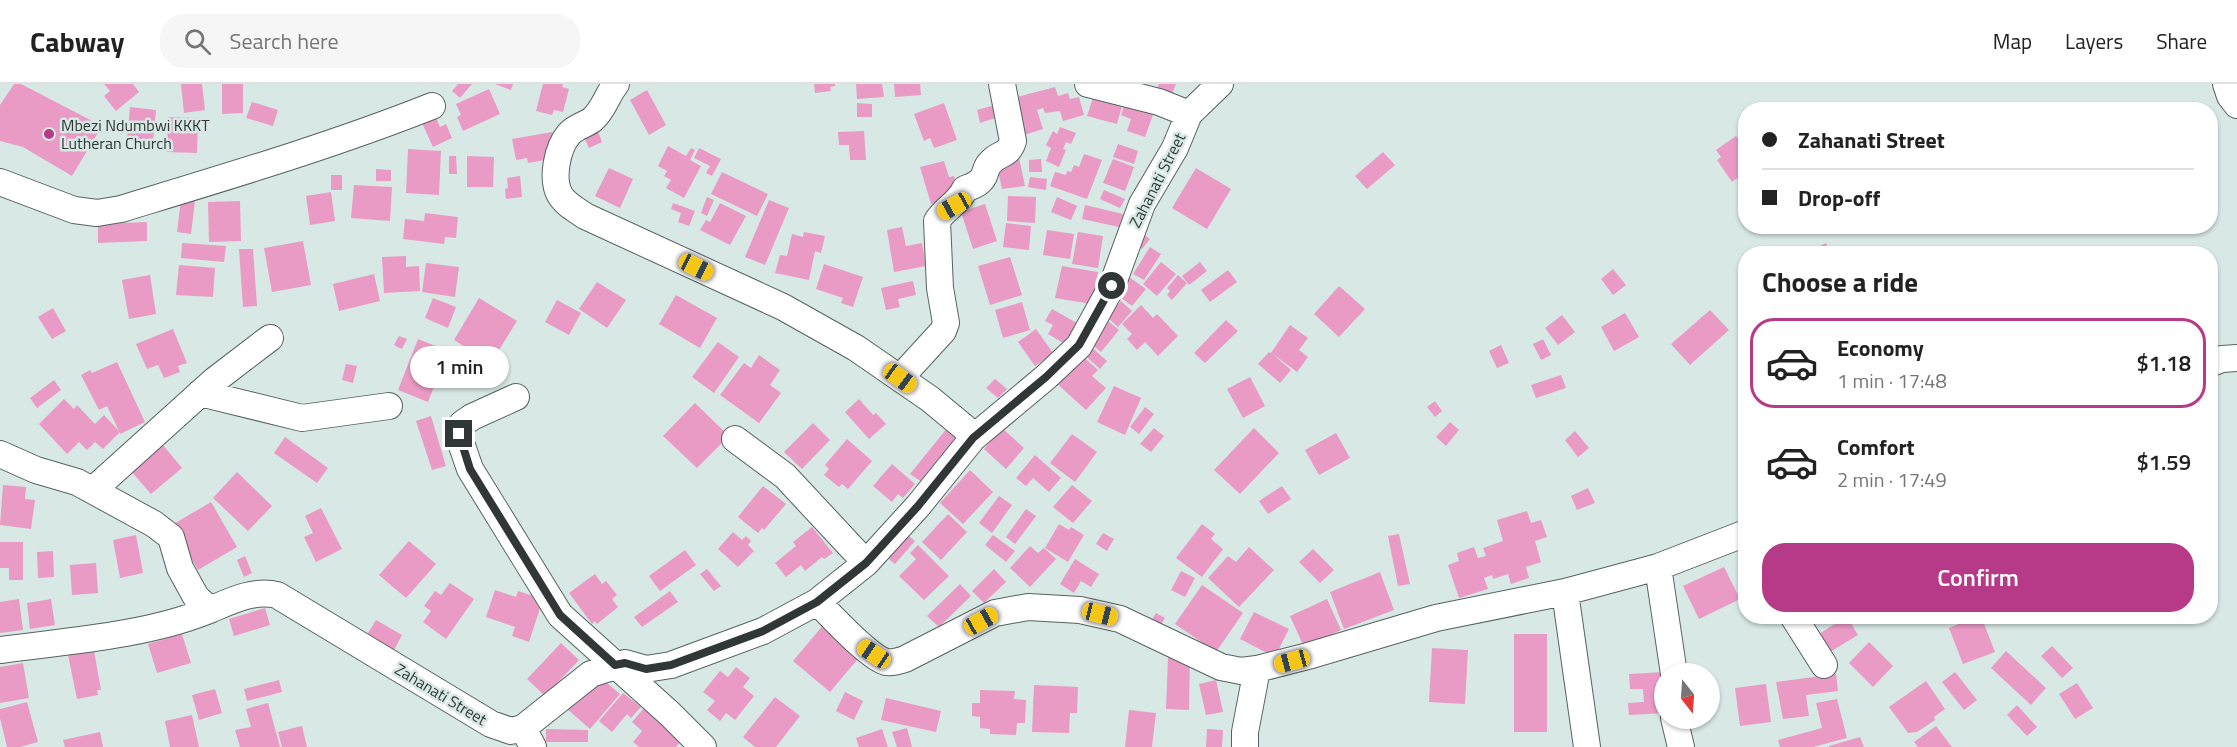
<!DOCTYPE html>
<meta charset="utf-8">
<style>
:root{--surface:#fff;--page:#f6f6f6;--text:#222;--muted:#767676;--line:#e0e0e0;--accent:#b73a89}
body{margin:0;font-family:"Titillium Web",sans-serif;background:var(--page);color:var(--text);height:100vh;display:flex;flex-direction:column;font-size:22px;white-space:nowrap}
*{box-sizing:border-box;margin:0}
p{font-size:20px;color:var(--muted)}
.icon{flex:none;width:33px;height:33px;fill:none;stroke:currentColor;stroke-width:2;stroke-linecap:round;stroke-linejoin:round}
.map{position:relative;flex:1;overflow:hidden}
.side{position:absolute;left:1738px;top:162px;width:480px;height:378px;display:flex;flex-direction:column;background:var(--surface);border-radius:24px;box-shadow:0 2px 4px #0004}
.side>*{flex:none}
.hud{position:absolute;left:1738px;top:18px;width:480px;height:132px;border-radius:24px;box-shadow:0 2px 4px #0004;display:grid;align-content:center;height:132px;padding:0 24px;background:var(--surface)}
.needle{width:39px;rotate:163deg}
.tools{position:absolute;left:1654px;top:579px;display:grid;gap:12px}
.tools a{display:grid;place-items:center;width:66px;height:66px;border-radius:50%;background:var(--surface);box-shadow:0 2px 4px #0004;font-size:30px}
.end{position:absolute;width:27px;height:27px;margin:-14px;border:8px solid #313736;background:#fff;box-shadow:0 0 0 3px #fff}
.from{border-radius:50%}
.bubble{position:absolute;height:42px;border-radius:21px;background:var(--surface);box-shadow:0 2px 4px #0004;font-size:20px;font-weight:600;line-height:42px;text-align:center}
.car{position:absolute;width:18px;height:36px;margin:-18px -9px;border-radius:8px;box-shadow:0 0 4px 2px #0007;background:linear-gradient(#f5c518 24%,#345 0 40%,#f5c518 0 76%,#345 0 86%,#f5c518 0)}
.hud b{display:flex;align-items:center;gap:21px;height:57px;font-size:22px}
.hud b+b{border-top:2px solid var(--line)}
.hud i{width:15px;height:15px;background:var(--text)}
ul{padding:0;list-style:none}
li{display:flex;align-items:center;gap:18px;height:90px;margin:0 12px 9px;padding:0 12px;border:3px solid transparent;border-radius:24px}
li div{flex:1}
li b{display:block;font-size:22px}
li em{font-style:normal;font-weight:600}
li.selected{border-color:var(--accent)}
li>.icon{width:54px;height:54px;stroke-width:1.5}
h2{padding:0 24px;font-size:27px;line-height:72px}
.primary-button{display:flex;gap:12px;margin-top:auto;padding:12px 24px}
.primary-button a{flex:1;height:69px;border-radius:24px;background:var(--accent);color:#fff;font-size:24px;font-weight:600;line-height:69px;text-align:center}
header{display:flex;align-items:center;gap:36px;box-sizing:border-box;height:84px;padding:0 30px;background:var(--surface);border-bottom:2px solid var(--line)}
header strong{font-size:28px}
nav{display:flex;gap:33px;margin-inline-start:auto;font-size:21px}
.search{width:420px;height:54px;background:var(--page);display:flex;align-items:center;gap:15px;box-sizing:border-box;padding:0 21px;border-radius:24px;color:var(--muted);font-size:22px}
.map>svg:first-child{display:block}
.building{fill:#e99bc6}
.lines{fill:none;stroke-linecap:round;stroke-linejoin:round}
.minor-casing{stroke:#556360;stroke-width:28}
.minor{stroke:#fff;stroke-width:26}
.route{stroke:#313736;stroke-width:8}
.poi-dot{fill:#b73a89;stroke:#d8e8e5;stroke-width:2}
.labels{text-anchor:middle;stroke-width:5;stroke-linejoin:round;paint-order:stroke}
.poi-label{font-size:16px;fill:#313736;stroke:#d8e8e5;text-anchor:start}
.street-label{font-size:16px;fill:#313736;stroke:#d8e8e5}
</style>
<header>
<strong>Cabway</strong>
<div class="search"><svg class="icon" aria-label="search" viewBox="0 0 24 24"><circle cx="10" cy="10" r="6"/><path d="M15 15l6 6"/></svg>Search here</div>
<nav><a>Map</a><a>Layers</a><a>Share</a></nav>
</header>
<div class="map">
<svg width="2237" height="663" viewBox="0 0 2237 663">
<rect width="100%" height="100%" fill="#d8e8e5"/>
<path class="building" d="M14 0H21L102 42 72 92 23 63 0 57V21Z
M104 0H133L139 8 116 27 104 12 110 7Z
M181 0H202L205 26 184 29Z
M222 0H243V29L222 30Z
M458 0H472L460 14 452 7Z
M495 0H513L511 6Z
M543 0H563L562 3 569 5 563 28 554 26 552 31 536 27Z
M814 0H835V2L830 3 831 7 815 9Z
M856 0H882L884 13 857 15Z
M894 0H920L921 11 895 13Z
M1159 0H1176L1170 15 1155 9Z
M1055 3 1058 12 1068 9 1070 15 1079 13 1084 31 1063 37 1060 27 1045 29 1043 24 1037 26 1043 45 1024 51 1020 35H1023L1017 13Z
M489 5 500 30 463 47 457 33 461 31 456 20Z
M647 6 666 41 649 51 630 16Z
M1093 14 1122 22 1117 40 1087 32Z
M1126 16 1155 25 1145 53 1127 47 1131 35 1121 31Z
M252 18 278 26 273 42 246 34Z
M857 19 872 20V33H857Z
M944 19 957 56 934 64 930 54 924 57 914 30Z
M999 20 1002 32 980 39 977 26Z
M130 23 156 26 153 57 127 55Z
M168 33 198 34 197 69 167 68Z
M436 33 440 43 446 40 452 54 433 63 422 39Z
M1060 43 1076 49 1071 60 1066 58 1063 65 1066 66 1059 83 1046 77 1051 64 1046 61 1053 47 1057 50Z
M598 47 602 58 589 64 584 53Z
M864 47 866 76H850L849 61H839L838 48Z
M552 48 556 69 544 71 545 76 528 79 527 74 516 76 512 55Z
M1736 52 1746 66 1744 71 1746 74V93L1739 98 1737 94 1732 98 1717 76 1721 73 1716 66Z
M1118 60 1138 67 1134 80 1113 73Z
M668 62 686 72 691 64 695 66 690 76 701 82 684 114 666 104 671 96 664 92 667 87 658 82Z
M699 64 721 75 712 92 706 89 710 82 694 74Z
M408 65 441 67 439 111 406 109Z
M1383 68 1395 81 1367 105 1355 92Z
M1018 69 1025 102 1002 105 996 78Z
M1084 70 1102 76 1087 115 1050 102 1055 88 1066 91 1067 87 1071 88 1074 81 1079 83Z
M449 72H456L457 90H449Z
M467 72 494 73 493 103H467Z
M1041 75 1042 88H1029V76Z
M1113 75 1134 83 1125 107 1103 99Z
M944 77 949 93 954 92 957 103 955 113 931 120 920 83Z
M609 84 633 95 620 124 595 112Z
M1196 84 1231 105 1207 145 1172 124Z
M376 85 391 86V97H376Z
M722 88 768 110 757 132 711 110Z
M331 91H342V106H331Z
M520 92 522 113 506 115 505 105 508 104 507 94Z
M1030 93 1047 95 1046 106 1028 103Z
M354 101 392 103 390 137 351 134Z
M1104 106 1125 115 1120 124 1100 115Z
M331 108 335 137 310 141 306 112Z
M1008 112 1036 113 1035 139 1007 137Z
M707 113 714 116 707 132 701 129Z
M1057 113 1077 122 1071 136 1051 128Z
M181 115 195 117 191 150 177 148Z
M769 116 789 124 765 181 745 173Z
M240 117 241 157 209 158 208 118Z
M673 119 695 127 689 142 678 138 681 129 671 125Z
M720 119 746 132 730 161 700 146 706 136 710 138Z
M985 120 997 157 973 165 961 128Z
M1085 121 1123 130 1119 143 1082 135Z
M425 129 458 133 456 154 445 153 444 160 403 155 405 135 424 137Z
M147 138V157L98 159V140Z
M1006 139 1031 142 1029 166 1003 163Z
M902 143 906 162 922 159 926 182 894 188 887 146Z
M1047 146 1074 150 1070 175 1043 171Z
M1138 146 1150 155 1142 165 1130 156Z
M804 148 825 152 821 169 815 167 809 196 775 189 780 171 787 172 792 150 803 153Z
M1078 148 1103 152 1098 184 1072 180Z
M303 157 311 201 272 208 264 164Z
M182 159 226 162 224 178 181 174Z
M1826 159 1831 170H1805Z
M1869 162 1872 170H1853Z
M1150 163 1161 170 1144 196 1133 190Z
M239 165H253L257 222 243 223Z
M406 172V183L419 182 420 207 384 209 382 173Z
M1010 173 1022 211 990 221 978 182Z
M1161 178 1176 190 1157 212 1143 200Z
M1200 178 1207 187 1189 201 1182 192Z
M426 179 459 183 455 213 422 208Z
M824 180 863 193 853 223 841 219 843 214 816 205Z
M179 181 215 184 213 213 176 211Z
M1062 182 1098 188 1092 220 1055 214Z
M1613 185 1626 201 1613 211 1601 195Z
M1228 186 1237 198 1210 218 1201 206Z
M374 190 380 217 339 227 333 200Z
M150 191 156 230 129 235 122 196Z
M1178 191 1187 199 1172 216 1167 211 1170 207 1167 204Z
M1129 193 1146 205 1132 222 1116 210Z
M913 197 916 211 898 215 900 223 886 226 881 204Z
M597 198 626 216 607 244 579 225Z
M1339 202 1365 225 1339 253 1314 230Z
M676 211 717 234 700 264 659 240Z
M433 214 456 223 448 244 425 234Z
M479 214 517 237 491 279 454 256Z
M557 216 581 229 569 251 545 238Z
M1121 217 1132 227 1118 243 1107 233Z
M1022 218 1030 246 1003 254 995 226Z
M1141 221 1153 234 1157 230 1178 252 1158 272 1145 258 1137 266 1127 255 1132 250 1122 240Z
M53 224 66 247 52 255 38 233Z
M1052 225 1082 242 1070 263 1048 250 1053 241 1045 237Z
M1710 226 1729 246 1690 281 1671 260Z
M1625 229 1639 253 1614 267 1601 243Z
M1562 231 1575 248 1558 261 1545 244Z
M1226 236 1238 247 1205 279 1194 269Z
M1108 237 1119 246 1101 268 1090 259Z
M1290 241 1308 254 1299 266 1308 273 1297 288 1273 270 1291 286 1280 299 1258 280 1269 268 1271 269Z
M173 245 187 279 178 282 180 288 164 294 158 281 147 285 136 260Z
M1036 245 1053 269 1035 282 1018 258Z
M399 252 407 255 402 265 394 261Z
M418 255 448 267 428 318 398 306Z
M1543 255 1551 271 1541 276 1533 260Z
M718 258 739 273 714 309 692 293Z
M1087 259 1107 277 1100 285 1080 267Z
M1501 261 1509 279 1497 284 1489 267Z
M1078 268 1098 286 1092 292 1106 304 1086 326 1053 296Z
M759 271 780 286 770 301 781 309 759 339 720 311 744 279 751 284Z
M117 278 145 338 120 350V348L103 365 95 358 87 366 79 358 67 370 39 340 64 315 74 325 77 321 95 340 104 331 119 347 107 322 99 326 81 291 90 286 92 289Z
M346 280 357 282 353 299 342 296Z
M1561 291 1566 304 1536 314 1531 301Z
M1250 293 1265 322 1243 334 1227 305Z
M995 295 1007 305 998 314 986 304Z
M54 296 61 306 37 324 30 314Z
M1114 302 1141 314 1125 351 1097 338Z
M859 315 873 331 876 329 886 340 869 355 845 328Z
M1435 317 1442 327 1435 333 1427 323Z
M695 319 729 352 697 384 663 352Z
M1145 323 1154 330 1139 350 1130 343Z
M431 332 446 382 432 386 416 337Z
M1450 338 1459 346 1446 362 1436 353Z
M813 339 830 356 802 385 784 368Z
M948 343 959 352 922 398 910 390Z
M1002 344 1024 364 1006 385 984 365Z
M1154 344 1164 352 1151 368 1140 360Z
M1254 344 1279 369 1240 410 1214 386Z
M1575 347 1589 364 1578 373 1565 356Z
M1336 349 1350 374 1319 391 1305 366Z
M1072 350 1097 368 1075 398 1050 379Z
M285 353 328 384 317 399 274 369Z
M847 355 872 377 848 405 842 400 839 403 824 391 829 385 825 381Z
M163 361 182 384 151 410 131 387Z
M1035 371 1061 394 1049 408 1033 394 1026 402 1016 394Z
M892 380 915 400 903 414 898 410 892 418 873 402Z
M970 386 993 408 963 440 940 419Z
M237 388 272 422 248 447 213 414Z
M3 401 26 403 25 415 35 416 31 445 0 441Z
M1072 401 1092 417 1073 439 1053 423Z
M763 402 786 420 764 446 762 444 758 449 738 433Z
M1282 402 1291 415 1268 430 1259 417Z
M1588 404 1595 419 1577 426 1571 412Z
M999 412 1012 421 992 449 979 439Z
M211 418 237 463 198 486 172 441Z
M321 424 342 465 316 478 304 453 313 449 305 432Z
M1026 425 1036 432 1015 460 1006 453Z
M1527 427 1531 439 1541 436 1547 453 1535 457 1541 478 1526 483 1529 494 1511 500 1508 490 1493 495 1492 491 1484 494 1488 505 1459 514 1448 481 1459 477 1457 469 1474 463 1478 474 1486 472 1483 464 1503 457 1497 436Z
M948 430 967 448 941 476 922 458Z
M1059 440 1069 446 1071 443 1084 451 1068 478 1045 464Z
M1202 440 1215 450 1211 455 1223 465 1202 493 1176 474Z
M812 443 833 469 824 475 822 473 805 487 801 481 786 493 775 479 796 462 793 458Z
M733 448 742 456 746 452 751 457 748 461 754 467 738 483 718 465Z
M904 448 915 457 895 480 884 471Z
M1103 449 1114 455 1107 467 1096 460Z
M1399 450 1410 500 1398 502 1388 452Z
M136 451 143 489 120 494 113 456Z
M993 451 1015 467 1006 478 985 461Z
M409 457 436 480 406 514 379 491Z
M0 458H23V496H9V484H0Z
M918 461 949 492 924 516 899 492 916 475 910 469Z
M1030 462 1038 469 1044 464 1056 475 1030 503 1010 484Z
M1249 463 1274 486 1239 523 1208 494 1228 472 1236 478Z
M1313 465 1334 486 1320 499 1299 478Z
M685 466 696 481 660 507 649 492Z
M53 467 54 493 38 494 37 468Z
M245 472 252 489 244 493 237 476Z
M1075 475 1099 490 1091 503 1081 497 1074 509 1060 500Z
M96 479 98 509 72 511 70 481Z
M1724 483 1740 515 1699 535 1683 502Z
M707 485 721 502 714 507 700 490Z
M994 485 1006 498 984 519 972 507Z
M1181 487 1195 494 1185 513 1171 506Z
M1380 488 1394 526 1344 545 1330 508Z
M595 490 602 500 606 497 617 511 612 515 618 523 597 540 595 537 592 540 569 509Z
M450 499 474 515 446 555 423 538 431 527 424 522 435 507 441 511Z
M960 500 971 512 939 543 927 532Z
M1202 501 1243 529 1216 568 1175 540Z
M495 506 516 513 518 507 543 515 529 558 512 552 515 543 486 533Z
M670 507 678 518 642 543 634 533Z
M19 515 23 546 0 549V518Z
M51 515 55 541 30 545 27 519Z
M1327 515 1341 546 1304 563 1290 532Z
M265 524 270 541 234 552 229 535Z
M1254 528 1289 545 1275 573 1240 555Z
M1156 529 1165 534 1158 545 1149 540Z
M1847 532 1858 551 1830 568 1819 550Z
M1978 532H1981L1995 568 1963 580 1949 544Z
M376 536 402 551 394 566 367 551Z
M825 539 862 570 830 608 793 577Z
M182 550 191 579 157 589 148 560Z
M1514 550H1547V648H1514Z
M1869 558 1893 582 1873 603 1849 579Z
M561 559 579 576 545 612 527 595Z
M93 561 101 606H97L98 611 77 615 67 566Z
M2052 562 2073 584 2062 594 2041 572Z
M1432 564 1468 566 1465 620 1429 618Z
M2006 567 2046 604 2031 621 1991 584Z
M1168 573H1190L1189 626 1166 625Z
M23 579 29 614 0 619V583Z
M736 583 750 594 743 603 754 612 735 636 726 629 720 637 707 626 715 617 703 608 720 587 728 593Z
M1663 588 1665 629 1629 631 1628 619 1644 618 1643 605H1630L1629 590Z
M1955 588 1977 616 1964 626 1942 598Z
M595 589 620 610 590 645 566 624Z
M1836 590 1838 607 1806 611 1809 632 1783 635 1776 598Z
M279 596 282 608 247 617 244 605Z
M1216 596 1223 628 1206 631 1199 600Z
M1926 597 1945 625 1934 633 1935 636 1917 648 1908 649 1889 623Z
M2077 599 2093 624 2075 635 2059 610Z
M1766 600 1771 638 1740 642 1735 604Z
M1034 601 1078 603 1077 629H1070L1069 649 1032 648Z
M215 605 222 629 199 636 192 611Z
M980 606 1015 607 1014 615 1026 616 1025 639H1017L1016 651 990 650V645L980 644V633L972 632V619H980Z
M845 608 863 617 854 636 836 627Z
M623 609 641 623 631 634 627 630 612 648 599 637Z
M775 613 800 632 776 663H755L743 653Z
M886 614 941 627 936 648 881 636Z
M1837 615 1847 654 1813 663H1780L1778 656 1822 644 1816 619Z
M27 618 38 658 20 663H7L0 634V625Z
M268 619 280 663H240L235 646 251 643 246 625Z
M2017 621 2037 643 2027 652 2007 631Z
M645 623 682 656 676 663H639L633 658 642 647 632 638Z
M1129 626 1156 629 1152 663H1125Z
M192 631 199 663H170L165 637Z
M302 642 307 663H282L278 648Z
M1936 642 1952 663H1918L1914 658Z
M907 644 912 663H897L892 648Z
M546 645 588 646V658H546Z
M882 645 888 663H859L856 654Z
M1207 645 1223 646 1222 663H1206Z
M100 648 103 663H65L63 656Z
M1860 653 1864 663H1829V662Z"/>
<g class="lines">
<g class="minor-casing">
<path id="minor" d="M616 0C607 11 604 25 593 35 586 41 576 42 569 50 557 64 551 95 560 111 565 120 577 126 585 132L783 223 856 264 930 315 965 344 973 354
M1088 0 1159 18 1189 30
M2226 0 2230 12 2237 21
M0 98 74 126 97 129 121 125C226 93 331 62 432 22
M2211 279 2222 275 2237 274
M900 294 943 247 946 239 940 204 937 137C945 124 958 120 965 105 972 102 980 100 984 92 986 87 986 83 990 79 999 68 1008 73 1013 57L1002 0
M200 309 302 334 389 322
M516 313 472 333 462 340 458 350 470 385 560 531 670 630 703 663
M735 355 785 392 866 479
M0 370 36 386 77 398 154 440 171 453 180 484 196 513 210 526
M93 406 215 296 270 254
M1658 483 1674 590
M1565 508 1587 663
M817 518C832 532 868 573 886 578 892 579 899 577 905 575L995 529 1028 523 1080 526 1120 535 1221 583 1241 587 1257 585 1308 572 1436 534 1565 508 1658 483 1746 449
M1793 532 1824 581
M0 566C67 557 144 552 207 527 229 518 253 505 277 511L491 640 511 647 523 644 591 590 625 579 646 585 671 581 763 547 817 518 866 479 918 422 973 354 1046 293 1079 262 1112 202 1142 120 1175 64 1189 30 1220 0
M1674 634 1681 663
M523 644 533 663
M1245 663V648L1257 585"/>
</g>
<use href="#minor" class="minor"/>
</g>
<g class="lines">
<path class="route" d="M459 350 470 385 560 531 615 581 625 579 646 585 671 581 763 547 817 518 866 479 918 422 973 354 1046 293 1079 261 1112 202"/>
</g>
<circle class="poi-dot" cx="49" cy="50" r="6"/>
<g class="labels">
<g class="poi-label">
<text x="61" y="47">Mbezi Ndumbwi KKKT<tspan x="61" dy="18">Lutheran Church</tspan></text>
</g>
<g class="street-label">
<text transform="translate(1157 96) rotate(-63)" y="6">Zahanati Street</text>
<text transform="translate(441 610) rotate(31)" y="6">Zahanati Street</text>
</g>
</g>
</svg>
<div class="tools">
<a><svg class="needle" viewBox="-14 -14 28 28"><path d="M0-13l5 13h-10z" fill="#e53935"/><path d="M0 13l5-13h-10z" fill="#767676"/></svg></a>
</div>
<i class="end from" style="left:1112px;top:202px"></i>
<i class="end" style="left:459px;top:350px"></i>
<div class="bubble" style="left:410px;top:262px;width:99px">1 min</div>
<i class="car" style="left:954px;top:122px;rotate:241deg"></i>
<i class="car" style="left:696px;top:183px;rotate:117deg"></i>
<i class="car" style="left:900px;top:294px;rotate:126deg"></i>
<i class="car" style="left:1100px;top:530px;rotate:104deg"></i>
<i class="car" style="left:981px;top:537px;rotate:61deg"></i>
<i class="car" style="left:874px;top:570px;rotate:304deg"></i>
<i class="car" style="left:1292px;top:577px;rotate:255deg"></i>
<div class="hud">
<b><i class="from"></i>Zahanati Street</b>
<b><i></i>Drop-off</b>
</div>
<section class="side">
<h2>Choose a ride</h2>
<ul>
<li class="selected"><svg class="icon" aria-label="car" viewBox="0 0 24 24"><path d="M5 17H2v-5l4-1 3-4h7l3 4 3 1v5h-3M9 17h6M6 11h13"/><circle cx="7" cy="17" r="2"/><circle cx="17" cy="17" r="2"/></svg><div><b>Economy</b><p>1 min · 17:48</p></div><em>$1.18</em></li>
<li><svg class="icon" aria-label="car" viewBox="0 0 24 24"><path d="M5 17H2v-5l4-1 3-4h7l3 4 3 1v5h-3M9 17h6M6 11h13"/><circle cx="7" cy="17" r="2"/><circle cx="17" cy="17" r="2"/></svg><div><b>Comfort</b><p>2 min · 17:49</p></div><em>$1.59</em></li>
</ul>
<div class="primary-button"><a>Confirm</a></div>
</section>
</div>
